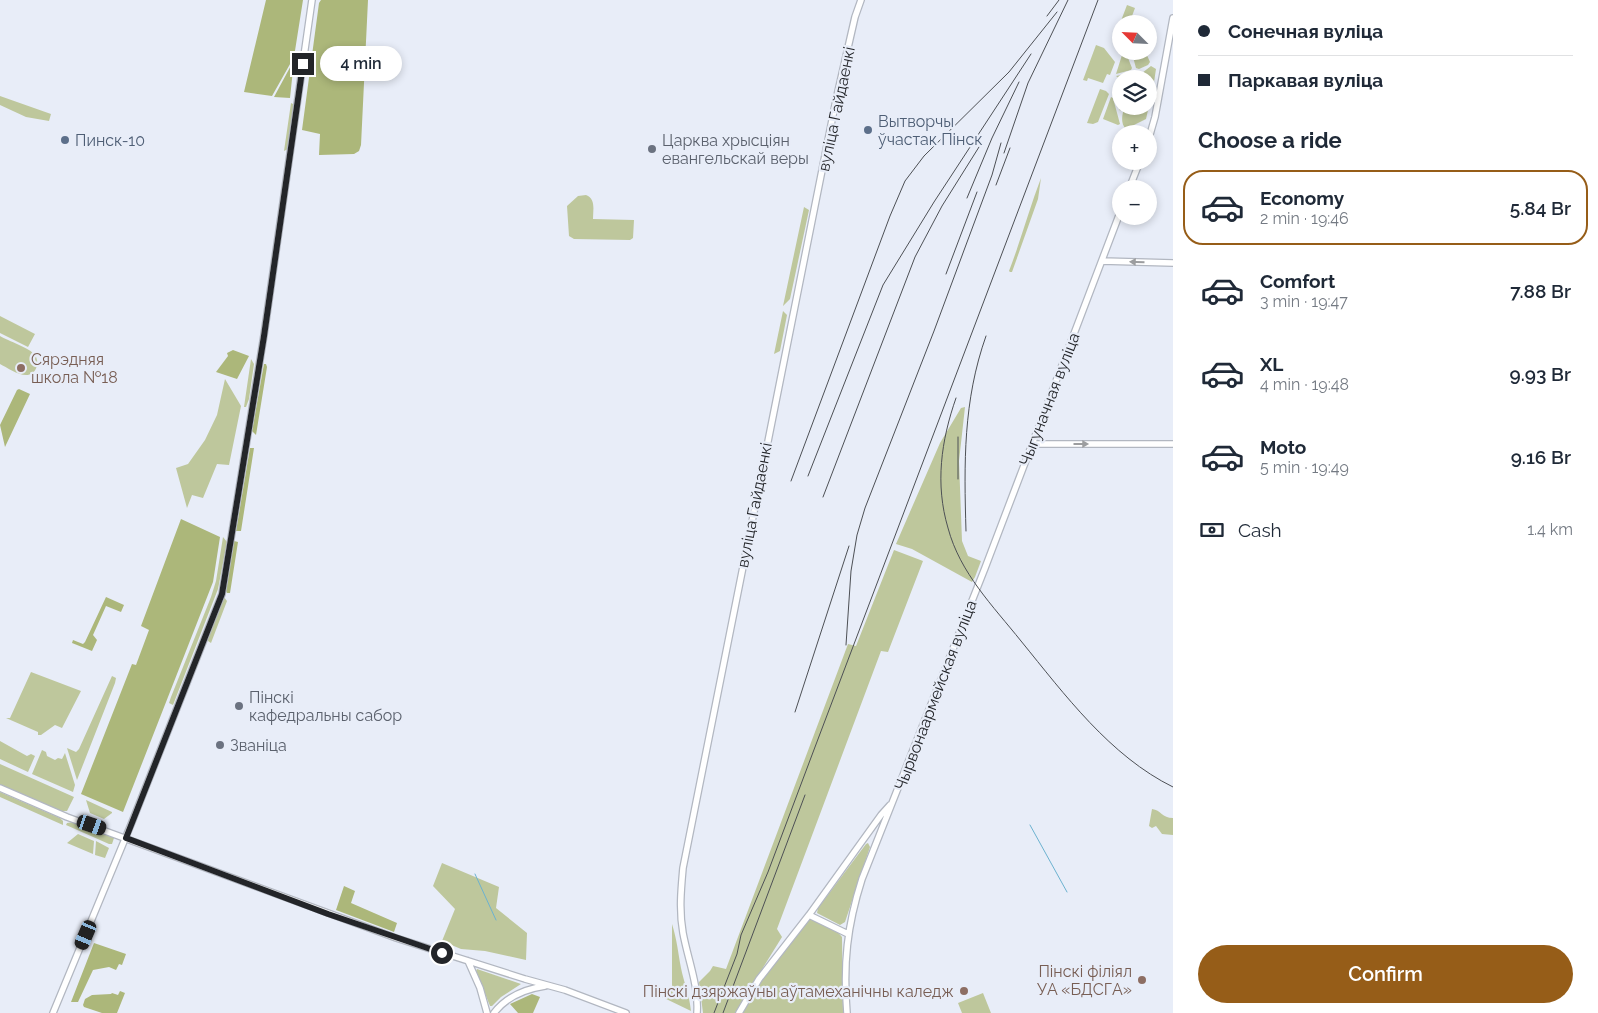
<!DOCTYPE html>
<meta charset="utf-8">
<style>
:root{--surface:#fff;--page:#f6f6f7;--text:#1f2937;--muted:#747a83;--line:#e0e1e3;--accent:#965d18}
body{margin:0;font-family:Raleway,sans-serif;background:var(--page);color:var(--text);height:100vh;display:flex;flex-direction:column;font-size:19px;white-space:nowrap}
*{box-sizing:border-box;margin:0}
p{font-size:16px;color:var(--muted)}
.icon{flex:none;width:28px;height:28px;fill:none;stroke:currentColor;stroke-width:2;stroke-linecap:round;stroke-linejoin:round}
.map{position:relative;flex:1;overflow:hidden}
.drawer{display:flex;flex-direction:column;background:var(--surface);width:425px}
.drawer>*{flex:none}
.hud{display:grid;align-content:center;height:110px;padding:0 25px;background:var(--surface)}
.needle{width:32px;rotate:294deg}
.tools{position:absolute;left:1112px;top:15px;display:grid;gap:10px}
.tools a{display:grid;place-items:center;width:45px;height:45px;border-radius:50%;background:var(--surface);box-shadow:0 2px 8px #0003;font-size:25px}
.end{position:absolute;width:22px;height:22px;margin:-11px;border:6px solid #232529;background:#fff;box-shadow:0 0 0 2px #fff}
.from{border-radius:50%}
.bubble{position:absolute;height:35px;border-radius:18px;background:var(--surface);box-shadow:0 2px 8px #0003;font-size:16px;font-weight:600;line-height:35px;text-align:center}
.car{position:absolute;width:15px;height:30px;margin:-15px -8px;border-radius:6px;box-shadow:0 0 4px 1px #0007;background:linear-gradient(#222 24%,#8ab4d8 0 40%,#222 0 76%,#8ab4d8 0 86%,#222 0)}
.hud b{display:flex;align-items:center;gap:18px;height:48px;font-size:19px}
.hud b+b{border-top:1px solid var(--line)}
.hud i{width:12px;height:12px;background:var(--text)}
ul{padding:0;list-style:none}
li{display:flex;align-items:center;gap:15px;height:75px;margin:0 10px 8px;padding:0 15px;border:2px solid transparent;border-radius:20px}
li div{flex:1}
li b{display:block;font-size:19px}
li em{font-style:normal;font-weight:600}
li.on{border-color:var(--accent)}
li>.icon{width:45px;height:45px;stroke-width:1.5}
h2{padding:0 25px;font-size:22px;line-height:60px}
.pay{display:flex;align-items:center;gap:12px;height:55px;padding:0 25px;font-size:19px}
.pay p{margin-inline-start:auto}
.cta{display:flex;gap:10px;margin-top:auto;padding:10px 25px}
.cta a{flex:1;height:58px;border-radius:30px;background:var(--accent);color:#fff;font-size:20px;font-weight:600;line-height:58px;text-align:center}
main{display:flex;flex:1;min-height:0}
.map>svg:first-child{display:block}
.green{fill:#bec79c}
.forest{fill:#acb77a}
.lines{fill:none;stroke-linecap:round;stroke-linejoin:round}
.stream{stroke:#6cb2d0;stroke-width:1}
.tertiary-casing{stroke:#b2b7c1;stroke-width:8}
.tertiary{stroke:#fff;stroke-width:5.5}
.rail{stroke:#4d5055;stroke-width:1}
.oneway{fill:#9c9d9f}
.route{stroke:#232529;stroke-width:6}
.service-dot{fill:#5c6f8a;stroke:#e8edf8;stroke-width:2}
.worship-dot{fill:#6b7280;stroke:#e8edf8;stroke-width:2}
.education-dot{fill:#8d6e63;stroke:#e8edf8;stroke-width:2}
.labels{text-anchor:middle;stroke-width:4.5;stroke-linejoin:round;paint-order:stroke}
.street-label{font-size:16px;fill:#232529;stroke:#e8edf8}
.service-label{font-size:16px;fill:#4e5e75;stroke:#e8edf8;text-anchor:start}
.worship-label{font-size:16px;fill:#5b616d;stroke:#e8edf8;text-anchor:start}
.education-label{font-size:16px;fill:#785e54;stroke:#e8edf8;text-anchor:end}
</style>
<main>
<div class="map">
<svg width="1173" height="1013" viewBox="0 0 1173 1013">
<rect width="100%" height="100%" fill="#e8edf8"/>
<path class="green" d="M1127 5 1135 8 1129 24H1121V28L1119 26Z
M1096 45 1104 48 1115 62 1110 75 1107 74 1103 83 1088 78 1087 81 1083 80Z
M1142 51 1146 53 1150 62 1148 65 1139 69 1136 68 1133 57Z
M1122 55 1128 58 1132 68 1131 70 1116 74Z
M1151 66 1156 69 1151 102 1149 94V79H1144L1142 73Z
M1127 74V79H1121L1122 106 1120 111 1114 94 1120 79 1116 76Z
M1100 89 1106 91 1109 94 1098 122 1093 124 1087 123Z
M0 96 51 114 49 121 26 117 0 105Z
M1111 97 1113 98 1120 124 1118 125 1103 119Z
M291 103 295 105 288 149 284 151Z
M1125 106H1149L1146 119 1126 129C1120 123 1122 114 1125 106Z
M1041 178 1038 199 1012 272H1010L1009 271C1021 240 1029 209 1041 178Z
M586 195C596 199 593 210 593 219L634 220 633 238 630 240 574 239 569 236 567 206 578 196Z
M804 207 809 210 790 299 783 306Z
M783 311 787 315 780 351 774 354Z
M0 316 35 334 28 347 0 333Z
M0 336C8 341 30 348 35 355 37 358 38 363 37 366 31 385 10 369 0 364Z
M251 359 254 364 249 399 246 407H244Z
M225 379 241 406 229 465 217 464 203 498 192 495 187 508 176 468 188 464 205 440 217 415Z
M965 407 959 461 962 541 968 556 981 561 975 577 972 582 912 549 896 544 940 443 961 408Z
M223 537 227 542 218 589 173 705 169 703 171 697 211 597 216 581Z
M894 550 923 561 888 652 881 651 777 929 782 937 735 1013H703L699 982 710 971 713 966 726 969 848 644 856 646Z
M224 597 227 601 211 643 208 641V638Z
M31 672 81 691 62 728 55 725 41 735H38V732L6 718H10Z
M112 676 116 678 115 683 77 780 67 748 76 752 79 749Z
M0 741 27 756 31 754 35 756 28 772 0 759Z
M42 750 46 752 47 756 55 760 58 758 62 759 65 753 75 785 73 792 32 774Z
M0 764 74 797 67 811H61L0 785Z
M0 792 60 818 63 821V825L0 797Z
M86 800 112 812V813L104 819 90 813Z
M1152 809C1161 810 1162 818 1173 818V835L1162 834 1156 826 1152 828 1149 826Z
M73 822 114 838 112 844H109L66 825 67 823Z
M78 834 94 841 93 854 67 843Z
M96 841 109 848 105 858 95 855Z
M868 843 870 847 845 922 840 925 817 913 818 908 866 844Z
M442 863 499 887 496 908 527 933 526 960 485 951 461 949 442 941 455 909 433 886Z
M808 919C818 919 837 929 842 937L843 1013H742L753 993 801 926Z
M672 924C677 940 678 952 681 968 684 983 689 993 691 1011L662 997 672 988Z
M477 969 521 984 501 997 492 1006H490L476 971Z
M983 993 991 1013H962L958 1003Z"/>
<path class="forest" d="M266 0H303L294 57 272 96 244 92Z
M321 0H368L361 145 359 151 354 154 319 155 320 134 302 130 319 3Z
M294 60 290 98 274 97Z
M233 350 249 356 237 379 216 372 228 356 227 353Z
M264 364H266L267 367 256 435 252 431Z
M19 389 30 394 5 447 0 425 17 390Z
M250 448H254L241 531H236Z
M181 519 220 537 213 582 123 812 81 794 132 664 136 665 149 630 141 626Z
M234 541 238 542 230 593H227L226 591Z
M106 597 124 605 121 612 106 606 93 635 97 640 92 651 72 643 73 640 83 644 85 642Z
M344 886 355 891 351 903 397 923 394 932 336 910Z
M94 943 126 954 122 965 119 964 116 970 109 967 93 970 78 1002H71Z
M120 991 125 993 117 1013H102L84 1007 83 1005 85 999 92 995 111 994 112 993 118 995Z
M532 994 540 997 533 1013H518L510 1004Z"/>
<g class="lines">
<path class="stream" d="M1030 825 1067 892
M475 874 496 920"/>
<g class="tertiary-casing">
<path id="tertiary" d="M1149 138 1155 117 1173 18
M1129 189 1140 161
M1102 261 1173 263
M1032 444H1173
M0 788 67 817 396 938 525 979 565 990 626 1013
M809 915 848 934
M468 961 480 988 487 1013
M53 1013 132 822 222 594 264 335 312 0
M494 1013C507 996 525 989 545 986
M697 1013C699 986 688 960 683 933 679 911 681 890 683 868L836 100 855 17 861 0
M739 1013 759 979 809 915 881 815 890 805
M847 1013C843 964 847 926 862 879L985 568 1121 210"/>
</g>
<use href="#tertiary" class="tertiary"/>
<path class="rail" d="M1047 16 1059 0
M1004 153 1028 83 1068 0
M996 185 1010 148
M967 198 992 138 1019 82
M946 274 977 192
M956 398C941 441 935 484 948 528 960 573 993 606 1021 641 1065 695 1110 756 1173 787
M808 476 883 285 934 202 1031 54
M958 479V437
M791 481 890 216 905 181 924 156 1009 72 1057 12
M823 497 915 257 942 206 979 147
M966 531C964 463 963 401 986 336
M846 645 851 571 857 535 865 508 934 331 992 175 1001 143
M795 712 849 546
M714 1013 737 954 741 935 768 872 815 747 1098 0
M723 1013 805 795"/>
</g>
<defs><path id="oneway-solid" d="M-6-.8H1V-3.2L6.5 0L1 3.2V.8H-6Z" transform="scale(1.25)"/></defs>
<g class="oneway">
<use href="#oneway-solid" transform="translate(1137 262) rotate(-178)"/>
<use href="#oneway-solid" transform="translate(1081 444)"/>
</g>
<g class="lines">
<path class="route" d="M303 64 264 336 222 594 126 838 328 914 442 953"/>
</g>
<g class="service-dot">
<circle cx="868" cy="130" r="5"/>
<circle cx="65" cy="140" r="5"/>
</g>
<g class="worship-dot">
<circle cx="652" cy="149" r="5"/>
<circle cx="239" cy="706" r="5"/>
<circle cx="220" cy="745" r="5"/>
</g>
<g class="education-dot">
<circle cx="21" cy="368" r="5"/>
<circle cx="1142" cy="980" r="5"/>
<circle cx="964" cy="991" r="5"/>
</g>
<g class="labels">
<g class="street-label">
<text transform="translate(836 109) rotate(-78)" y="6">вуліца Гайдаенкі</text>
<text transform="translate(1049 399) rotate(-69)" y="6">Чыгуначная вуліца</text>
<text transform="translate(754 505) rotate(-79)" y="6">вуліца Гайдаенкі</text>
<text transform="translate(935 695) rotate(-69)" y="6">Чырвонаармейская вуліца</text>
</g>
<g class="service-label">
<text x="878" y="127">Вытворчы<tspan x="878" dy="18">ўчастак Пінск</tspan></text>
<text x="75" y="146">Пинск-10</text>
</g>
<g class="worship-label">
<text x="662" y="146">Царква хрысціян<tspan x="662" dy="18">евангельскай веры</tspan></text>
<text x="249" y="703">Пінскі<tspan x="249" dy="18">кафедральны сабор</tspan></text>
<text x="230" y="751">Званіца</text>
</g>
<g class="education-label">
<text x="31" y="365" text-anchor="start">Сярэдняя<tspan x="31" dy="18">школа №18</tspan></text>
<text x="1132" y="977">Пінскі філіял<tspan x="1132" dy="18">УА «БДСГА»</tspan></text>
<text x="954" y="997">Пінскі дзяржаўны аўтамеханічны каледж</text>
</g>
</g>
</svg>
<div class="tools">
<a><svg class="needle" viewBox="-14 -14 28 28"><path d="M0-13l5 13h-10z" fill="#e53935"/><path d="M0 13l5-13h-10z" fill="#747a83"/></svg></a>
<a><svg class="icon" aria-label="layers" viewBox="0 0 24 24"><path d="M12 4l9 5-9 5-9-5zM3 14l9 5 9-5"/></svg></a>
<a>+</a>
<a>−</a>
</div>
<i class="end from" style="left:442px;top:953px"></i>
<i class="end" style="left:303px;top:64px"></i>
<div class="bubble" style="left:320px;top:46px;width:82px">4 min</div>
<i class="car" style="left:92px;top:825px;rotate:109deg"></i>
<i class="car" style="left:86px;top:935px;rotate:203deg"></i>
</div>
<section class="drawer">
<div class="hud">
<b><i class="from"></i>Сонечная вуліца</b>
<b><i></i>Паркавая вуліца</b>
</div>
<h2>Choose a ride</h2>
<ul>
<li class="on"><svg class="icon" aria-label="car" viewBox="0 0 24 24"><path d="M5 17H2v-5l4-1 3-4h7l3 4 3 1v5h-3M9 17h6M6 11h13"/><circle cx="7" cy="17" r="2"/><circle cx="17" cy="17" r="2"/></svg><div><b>Economy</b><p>2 min · 19:46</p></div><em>5.84 Br</em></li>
<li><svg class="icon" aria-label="car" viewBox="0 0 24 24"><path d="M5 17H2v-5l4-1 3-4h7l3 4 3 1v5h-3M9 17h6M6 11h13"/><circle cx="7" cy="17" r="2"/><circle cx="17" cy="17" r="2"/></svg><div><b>Comfort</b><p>3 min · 19:47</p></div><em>7.88 Br</em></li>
<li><svg class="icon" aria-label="car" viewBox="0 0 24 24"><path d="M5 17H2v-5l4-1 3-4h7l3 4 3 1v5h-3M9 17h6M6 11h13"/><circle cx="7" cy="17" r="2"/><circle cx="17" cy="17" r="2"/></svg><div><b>XL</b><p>4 min · 19:48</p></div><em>9.93 Br</em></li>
<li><svg class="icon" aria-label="car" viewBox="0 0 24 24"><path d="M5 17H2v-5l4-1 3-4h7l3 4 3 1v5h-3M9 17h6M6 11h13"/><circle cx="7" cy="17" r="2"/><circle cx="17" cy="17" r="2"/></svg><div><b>Moto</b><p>5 min · 19:49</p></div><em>9.16 Br</em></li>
</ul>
<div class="pay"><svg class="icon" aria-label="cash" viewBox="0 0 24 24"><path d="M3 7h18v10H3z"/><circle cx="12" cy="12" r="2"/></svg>Cash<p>1.4 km</p></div>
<div class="cta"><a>Confirm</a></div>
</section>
</main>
